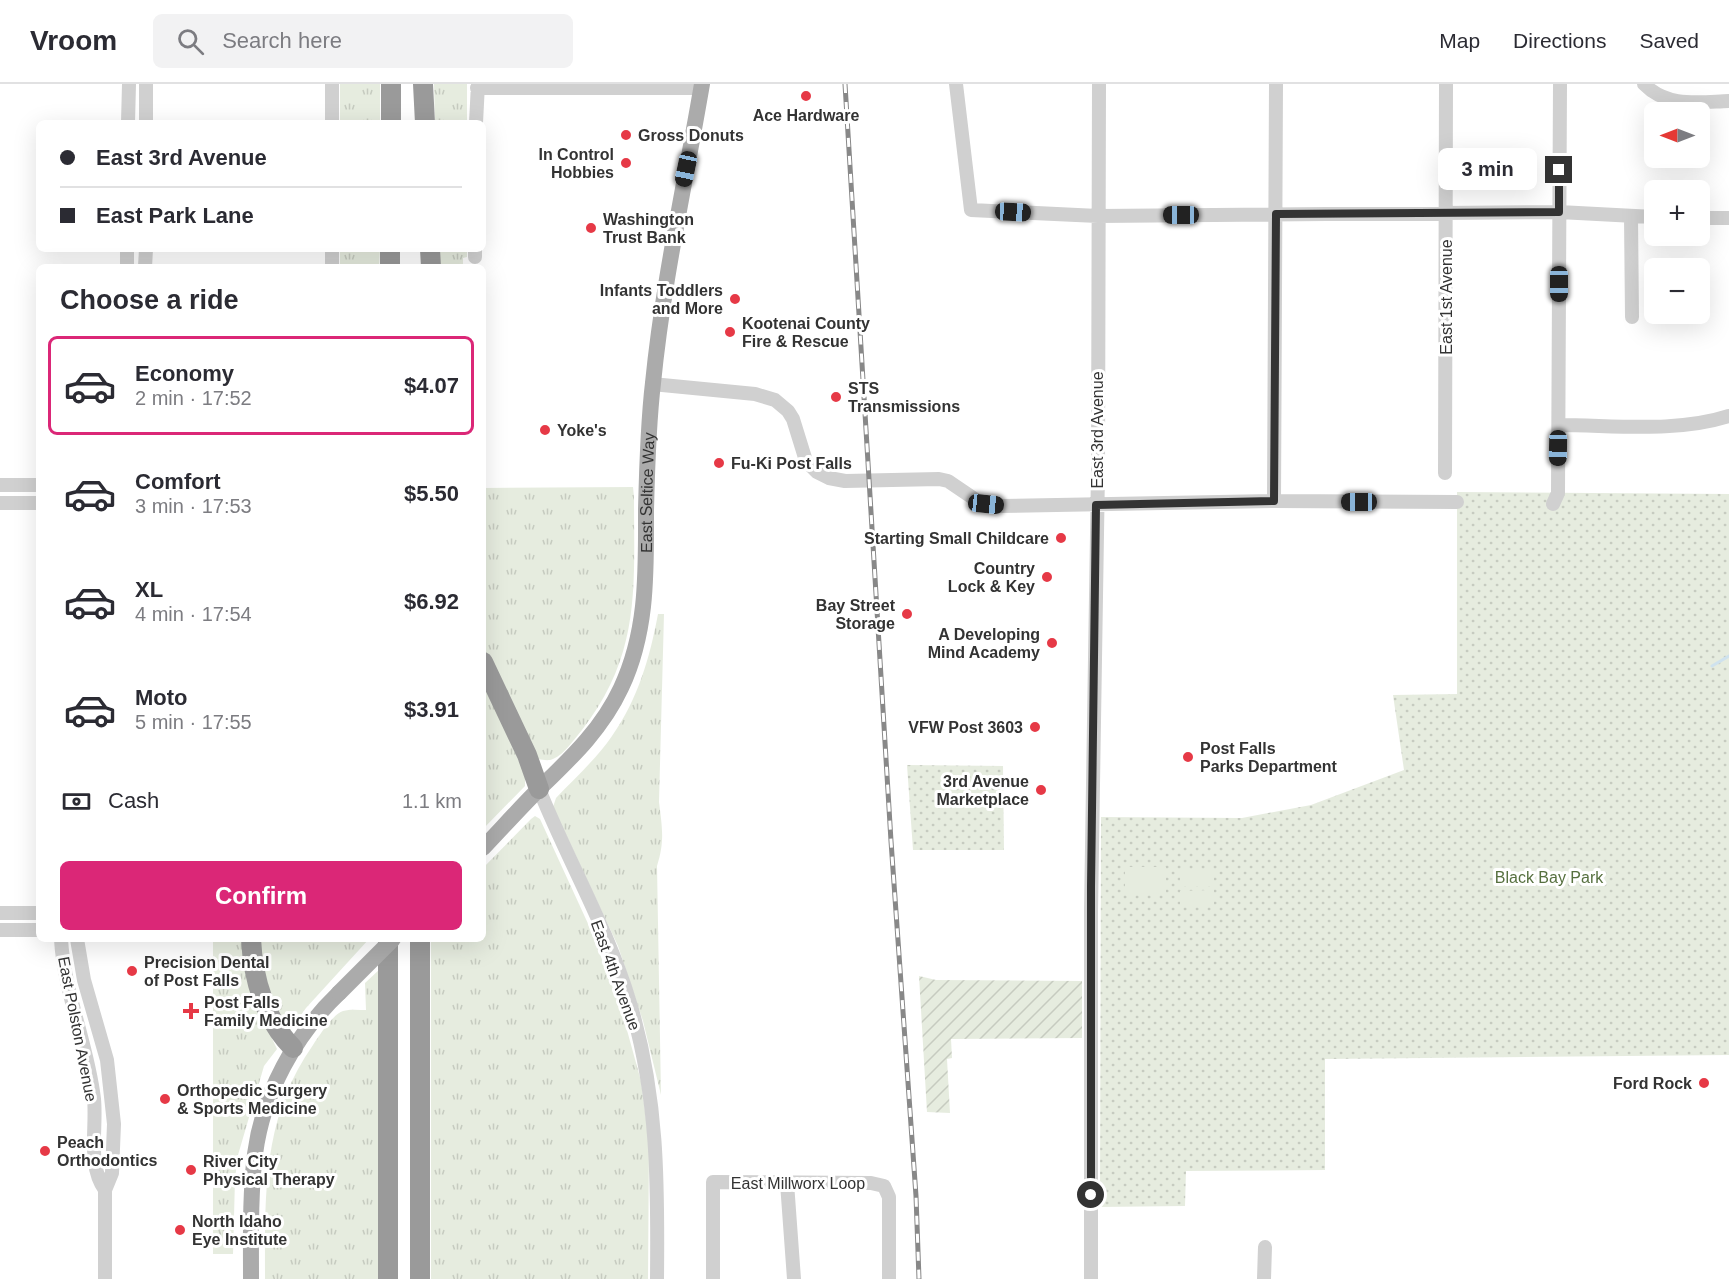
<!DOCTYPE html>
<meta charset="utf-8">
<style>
:root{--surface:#fff;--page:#f2f2f3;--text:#2b2b33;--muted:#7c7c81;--line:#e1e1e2;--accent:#db2777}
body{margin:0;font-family:Helvetica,sans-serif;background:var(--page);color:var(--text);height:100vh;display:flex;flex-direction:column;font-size:22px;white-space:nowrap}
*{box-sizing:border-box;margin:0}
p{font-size:20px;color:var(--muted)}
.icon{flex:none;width:33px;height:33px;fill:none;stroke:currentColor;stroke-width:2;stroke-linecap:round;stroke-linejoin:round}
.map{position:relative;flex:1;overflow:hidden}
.side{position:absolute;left:36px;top:180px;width:450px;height:678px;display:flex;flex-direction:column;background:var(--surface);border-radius:9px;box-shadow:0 6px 24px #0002}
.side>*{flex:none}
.top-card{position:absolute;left:36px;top:36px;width:450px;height:132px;border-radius:9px;box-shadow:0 6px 24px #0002;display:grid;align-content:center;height:132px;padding:0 24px;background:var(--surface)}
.needle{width:39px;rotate:270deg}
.tools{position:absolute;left:1644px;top:18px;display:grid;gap:12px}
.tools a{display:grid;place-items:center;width:66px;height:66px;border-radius:9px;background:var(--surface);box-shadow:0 6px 24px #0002;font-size:30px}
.end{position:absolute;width:27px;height:27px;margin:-14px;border:8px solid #333;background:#fff;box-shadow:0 0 0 3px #fff}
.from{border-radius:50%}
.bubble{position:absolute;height:42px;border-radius:9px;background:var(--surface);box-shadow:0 6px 24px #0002;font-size:20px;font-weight:600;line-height:42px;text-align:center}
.car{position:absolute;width:18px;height:36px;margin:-18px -9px;border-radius:8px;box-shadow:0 0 4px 2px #0007;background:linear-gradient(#222 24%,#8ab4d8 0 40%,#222 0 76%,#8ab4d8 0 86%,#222 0)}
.top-card b{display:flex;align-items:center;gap:21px;height:57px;font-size:22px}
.top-card b+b{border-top:2px solid var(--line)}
.top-card i{width:15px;height:15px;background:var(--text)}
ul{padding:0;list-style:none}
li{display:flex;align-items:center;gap:18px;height:99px;margin:0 12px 9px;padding:0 12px;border:3px solid transparent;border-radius:9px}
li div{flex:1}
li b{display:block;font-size:22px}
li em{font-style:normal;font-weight:600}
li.selected{border-color:var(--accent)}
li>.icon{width:54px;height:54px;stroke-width:1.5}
h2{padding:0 24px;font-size:27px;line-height:72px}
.pay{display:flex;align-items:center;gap:15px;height:66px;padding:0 24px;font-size:22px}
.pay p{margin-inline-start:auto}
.cta{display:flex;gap:12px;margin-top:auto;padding:12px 24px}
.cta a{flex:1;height:69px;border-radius:9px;background:var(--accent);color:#fff;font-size:24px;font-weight:600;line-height:69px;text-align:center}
header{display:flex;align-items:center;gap:36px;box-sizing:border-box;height:84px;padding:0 30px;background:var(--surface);border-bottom:2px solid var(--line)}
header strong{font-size:28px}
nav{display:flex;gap:33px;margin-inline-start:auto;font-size:21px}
.search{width:420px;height:54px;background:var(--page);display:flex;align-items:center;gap:15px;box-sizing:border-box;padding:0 21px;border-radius:9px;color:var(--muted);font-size:22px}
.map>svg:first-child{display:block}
.grass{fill:url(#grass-tufts)}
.park{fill:url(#park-dots)}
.garden{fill:url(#garden-furrows)}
.pitch{fill:#e6ecdf}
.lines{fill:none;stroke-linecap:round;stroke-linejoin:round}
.stream{stroke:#cfe2ee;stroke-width:3}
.minor{stroke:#d0d0d0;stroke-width:14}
.major{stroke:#ababab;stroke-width:16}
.highway{stroke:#9a9a9a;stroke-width:20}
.rail-casing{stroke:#888;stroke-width:5}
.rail{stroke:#fff;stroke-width:3;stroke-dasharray:9;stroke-linecap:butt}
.major-bridge{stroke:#ababab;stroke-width:16}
.route{stroke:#333;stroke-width:8}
.poi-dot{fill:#e63946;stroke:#fff;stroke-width:2}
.labels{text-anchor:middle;stroke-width:6;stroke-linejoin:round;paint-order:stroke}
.poi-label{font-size:16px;font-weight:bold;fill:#333;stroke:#fff;text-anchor:start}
.street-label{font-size:16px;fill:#333;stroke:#fff}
.park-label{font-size:16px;fill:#56703f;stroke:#fff}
</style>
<header>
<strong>Vroom</strong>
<div class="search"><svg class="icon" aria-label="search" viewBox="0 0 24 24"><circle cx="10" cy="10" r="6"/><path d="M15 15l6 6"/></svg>Search here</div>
<nav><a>Map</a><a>Directions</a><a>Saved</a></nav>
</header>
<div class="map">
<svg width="1729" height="1195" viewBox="0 0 1729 1195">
<defs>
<pattern id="grass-tufts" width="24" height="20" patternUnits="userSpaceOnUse" patternTransform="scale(1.5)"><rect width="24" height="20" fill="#e6ecdf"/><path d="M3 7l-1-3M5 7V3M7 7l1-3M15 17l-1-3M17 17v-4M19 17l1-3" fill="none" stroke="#c6cbc0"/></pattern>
<pattern id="park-dots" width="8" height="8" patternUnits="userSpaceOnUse" patternTransform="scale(1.5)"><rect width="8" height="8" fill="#e6ecdf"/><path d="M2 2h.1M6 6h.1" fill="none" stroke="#c6cbc0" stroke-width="1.8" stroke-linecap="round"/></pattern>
<pattern id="garden-furrows" width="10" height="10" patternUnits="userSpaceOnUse" patternTransform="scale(1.5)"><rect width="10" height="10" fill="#e6ecdf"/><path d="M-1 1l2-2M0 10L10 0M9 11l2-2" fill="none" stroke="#c6cbc0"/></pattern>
</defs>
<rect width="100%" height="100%" fill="#fff"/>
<path class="grass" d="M340 0H380V39H340Z
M434 0H467V39H435Z
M340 165H380L379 183H340Z
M439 165H467V173L463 174V183H439Z
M633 403 634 413C634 504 641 570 582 646 574 655 565 670 553 675 549 677 543 676 539 675L533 669 518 642 483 564V404Z
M658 530H664L659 718C662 743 665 757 657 782L661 1011 643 937 618 862 553 723 556 714C575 694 597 674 612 652 638 615 650 573 658 530Z
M483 595 525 691V702L483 745Z
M535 732 540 735 590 844 622 928 641 997 649 1058 648 1195H431V855H483V784L531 735Z
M213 855H246L258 925 277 965 264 982 238 1071 235 1095 233 1170H213Z
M257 855H369L306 924 290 947 277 941Z
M380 885 378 1195H265C265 1111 262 1033 313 961 319 952 333 930 343 927 350 925 359 926 366 926L365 899Z"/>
<path class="park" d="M1457 408 1729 410V971L1325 975V1086L1186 1087 1185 1122 1100 1123 1101 733 1242 734 1311 721 1404 686 1393 611 1457 610Z
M907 681 1003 682 1004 766H913Z"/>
<path class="garden" d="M919 892 936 896 1082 897V954L951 955 952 974 947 975 950 1029 927 1028Z"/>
<path class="pitch" d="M1125 783H1166V809L1125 810Z
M1180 786H1214V802H1180Z
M1214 806V822H1180V807Z"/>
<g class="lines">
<path class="stream" d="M1712 582 1729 572"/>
<path class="minor" d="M146 0V39
M956 0 971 126 1098 132 1559 128 1654 133
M1644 0C1667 24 1699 18 1729 17
M477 4H702
M128 39 129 0
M332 39V0
M476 39 478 0
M1631 132 1632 233
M1700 134H1729
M332 165V183
M475 173V165
M127 183V165
M145 183 146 165
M652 300 755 310 775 316 788 327 793 335 806 377 817 388 829 394 845 397 939 395 948 397 976 416 998 422 1274 417 1457 418
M1559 341C1613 341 1677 349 1729 332
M1445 389 1446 0
M0 401H39
M1274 417 1276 0
M0 419H39
M1553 420 1558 409 1560 0
M539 705C568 777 608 845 630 919 658 1012 658 1099 657 1195
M0 829H39
M0 846H39
M61 855C64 909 88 961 94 1015 97 1044 87 1081 105 1106
M77 855 84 896 107 976 114 1040 112 1089 105 1106V1195
M787 1099 794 1195
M713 1195V1098L871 1099 884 1102 889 1113V1195
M1091 1195V826L1098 387 1099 0
M1264 1195 1265 1163"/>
<g class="major">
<path id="s1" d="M483 764C502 744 520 724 539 705 571 674 602 645 621 604 648 547 646 487 646 426 647 384 648 341 653 299 663 198 685 100 702 0"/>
<path d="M251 1195C251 1154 250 1111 255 1070 263 1009 295 951 339 909"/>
</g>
<path class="highway" d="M423 0 425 39
M391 39V0
M430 165 431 183
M390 183V165
M483 578 527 671 539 705
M251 855C253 895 265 936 293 964
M420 855V1195
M388 1195V855"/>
<g class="rail-casing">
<path id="rail" d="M845 0 891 757 916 1112 919 1195"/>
</g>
<use href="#rail" class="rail"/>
<path class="major-bridge" d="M339 909 393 855"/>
</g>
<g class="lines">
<path class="route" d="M1091 1111V802L1096 421 1274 417 1276 130 1559 128V86"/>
</g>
<g class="poi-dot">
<circle cx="806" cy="12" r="6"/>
<circle cx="626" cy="51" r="6"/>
<circle cx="626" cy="79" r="6"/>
<circle cx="591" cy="144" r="6"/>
<circle cx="735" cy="215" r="6"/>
<circle cx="730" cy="248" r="6"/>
<circle cx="836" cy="313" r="6"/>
<circle cx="545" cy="346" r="6"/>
<circle cx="719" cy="379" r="6"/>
<circle cx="1061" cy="454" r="6"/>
<circle cx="1047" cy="493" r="6"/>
<circle cx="907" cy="530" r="6"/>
<circle cx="1052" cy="559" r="6"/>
<circle cx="1035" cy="643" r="6"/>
<circle cx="1188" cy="673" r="6"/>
<circle cx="1041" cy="706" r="6"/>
<circle cx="132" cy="887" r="6"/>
<path d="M188 918h6v6h6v6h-6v6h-6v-6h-6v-6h6z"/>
<circle cx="1704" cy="999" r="6"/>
<circle cx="165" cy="1015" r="6"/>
<circle cx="45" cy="1067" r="6"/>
<circle cx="191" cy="1086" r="6"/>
<circle cx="180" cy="1146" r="6"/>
</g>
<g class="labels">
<g class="poi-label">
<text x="806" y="37" text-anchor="middle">Ace Hardware</text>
<text x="638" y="57">Gross Donuts</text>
<text x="614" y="76" text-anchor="end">In Control<tspan x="614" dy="18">Hobbies</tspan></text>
<text x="603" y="141">Washington<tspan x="603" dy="18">Trust Bank</tspan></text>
<text x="723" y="212" text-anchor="end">Infants Toddlers<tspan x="723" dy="18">and More</tspan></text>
<text x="742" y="245">Kootenai County<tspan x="742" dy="18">Fire &amp; Rescue</tspan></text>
<text x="848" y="310">STS<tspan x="848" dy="18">Transmissions</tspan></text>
<text x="557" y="352">Yoke's</text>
<text x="731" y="385">Fu-Ki Post Falls</text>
<text x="1049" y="460" text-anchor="end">Starting Small Childcare</text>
<text x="1035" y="490" text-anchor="end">Country<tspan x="1035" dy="18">Lock &amp; Key</tspan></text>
<text x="895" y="527" text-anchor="end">Bay Street<tspan x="895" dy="18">Storage</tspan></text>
<text x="1040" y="556" text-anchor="end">A Developing<tspan x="1040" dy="18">Mind Academy</tspan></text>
<text x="1023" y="649" text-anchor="end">VFW Post 3603</text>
<text x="1200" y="670">Post Falls<tspan x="1200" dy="18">Parks Department</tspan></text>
<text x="1029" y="703" text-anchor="end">3rd Avenue<tspan x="1029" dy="18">Marketplace</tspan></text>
<text x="144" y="884">Precision Dental<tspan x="144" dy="18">of Post Falls</tspan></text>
<text x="204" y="924">Post Falls<tspan x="204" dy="18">Family Medicine</tspan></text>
<text x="1692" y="1005" text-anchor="end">Ford Rock</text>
<text x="177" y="1012">Orthopedic Surgery<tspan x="177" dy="18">&amp; Sports Medicine</tspan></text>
<text x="57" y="1064">Peach<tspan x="57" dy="18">Orthodontics</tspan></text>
<text x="203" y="1083">River City<tspan x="203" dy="18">Physical Therapy</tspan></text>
<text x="192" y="1143">North Idaho<tspan x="192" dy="18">Eye Institute</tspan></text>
</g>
<g class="street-label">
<text transform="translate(1446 213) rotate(-90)" y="6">East 1st Avenue</text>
<text transform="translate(1097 346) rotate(-90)" y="6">East 3rd Avenue</text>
<text dy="6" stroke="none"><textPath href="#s1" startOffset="411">East Seltice Way</textPath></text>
<text transform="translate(616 891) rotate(70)" y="6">East 4th Avenue</text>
<text transform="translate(78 945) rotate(79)" y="6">East Polston Avenue</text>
<text x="798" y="1105">East Millworx Loop</text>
</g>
<g class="park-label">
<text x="1549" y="799">Black Bay Park</text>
</g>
</g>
</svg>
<div class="tools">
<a><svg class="needle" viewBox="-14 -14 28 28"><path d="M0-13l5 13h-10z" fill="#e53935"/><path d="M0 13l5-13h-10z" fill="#7c7c81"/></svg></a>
<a>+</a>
<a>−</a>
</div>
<i class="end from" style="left:1091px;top:1111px"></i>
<i class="end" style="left:1559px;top:86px"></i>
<div class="bubble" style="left:1438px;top:64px;width:99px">3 min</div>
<i class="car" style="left:686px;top:85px;rotate:192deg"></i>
<i class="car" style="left:1013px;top:128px;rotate:93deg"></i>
<i class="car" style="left:1181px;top:131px;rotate:270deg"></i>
<i class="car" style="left:1559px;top:200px;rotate:180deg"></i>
<i class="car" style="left:1558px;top:364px;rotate:181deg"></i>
<i class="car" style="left:1359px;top:418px;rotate:270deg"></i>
<i class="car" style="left:986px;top:420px;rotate:96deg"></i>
<div class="top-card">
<b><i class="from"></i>East 3rd Avenue</b>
<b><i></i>East Park Lane</b>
</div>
<section class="side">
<h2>Choose a ride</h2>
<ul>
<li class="selected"><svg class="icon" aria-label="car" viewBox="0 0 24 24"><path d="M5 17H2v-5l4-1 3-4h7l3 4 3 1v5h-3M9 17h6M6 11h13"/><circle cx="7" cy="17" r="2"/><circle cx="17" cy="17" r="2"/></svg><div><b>Economy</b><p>2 min · 17:52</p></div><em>$4.07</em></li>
<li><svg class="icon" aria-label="car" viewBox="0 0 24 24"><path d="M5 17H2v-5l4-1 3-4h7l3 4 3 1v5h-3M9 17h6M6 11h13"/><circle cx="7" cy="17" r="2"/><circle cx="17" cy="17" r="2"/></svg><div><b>Comfort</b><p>3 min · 17:53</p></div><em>$5.50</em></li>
<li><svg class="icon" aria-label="car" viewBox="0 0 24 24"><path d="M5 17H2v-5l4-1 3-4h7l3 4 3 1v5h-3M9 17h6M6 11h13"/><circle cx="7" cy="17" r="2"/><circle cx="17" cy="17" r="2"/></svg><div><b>XL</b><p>4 min · 17:54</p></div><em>$6.92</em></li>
<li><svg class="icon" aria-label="car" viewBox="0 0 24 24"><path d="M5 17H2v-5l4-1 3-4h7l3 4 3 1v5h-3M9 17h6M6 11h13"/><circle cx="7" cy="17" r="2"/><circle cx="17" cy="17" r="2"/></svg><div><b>Moto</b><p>5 min · 17:55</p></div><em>$3.91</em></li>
</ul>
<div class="pay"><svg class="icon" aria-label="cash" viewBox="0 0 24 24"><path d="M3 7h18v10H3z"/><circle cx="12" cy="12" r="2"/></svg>Cash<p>1.1 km</p></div>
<div class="cta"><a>Confirm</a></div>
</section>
</div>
